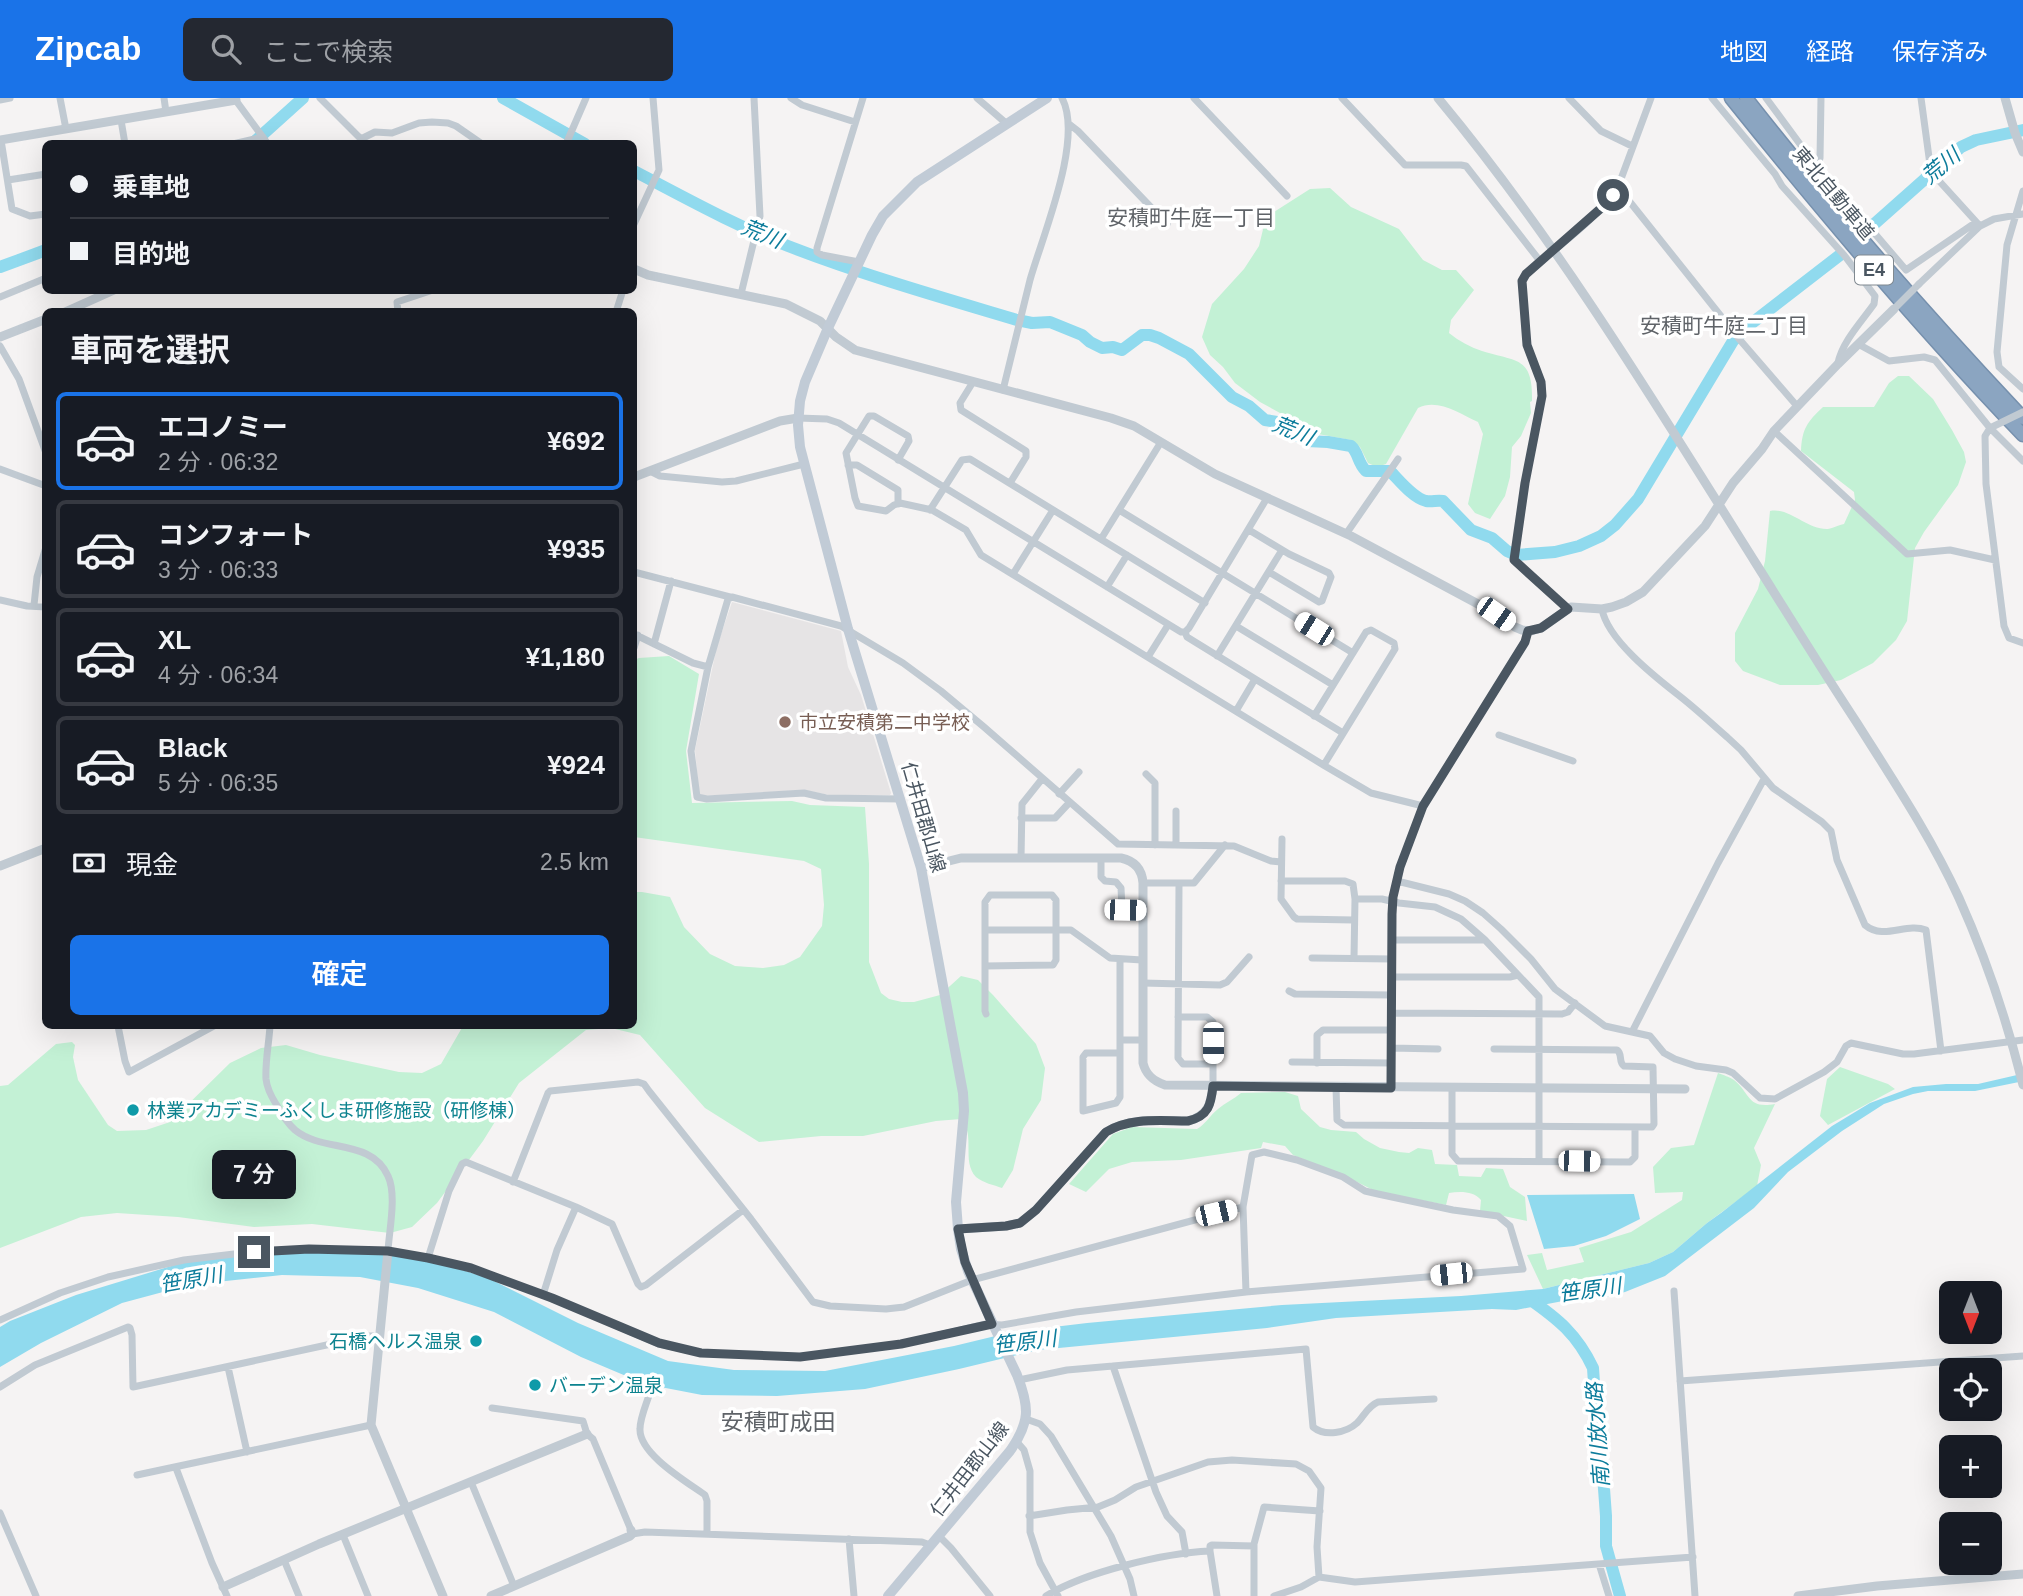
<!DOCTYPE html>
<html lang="ja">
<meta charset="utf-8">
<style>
:root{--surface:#171b24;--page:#242831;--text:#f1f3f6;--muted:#9ea1a6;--line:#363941;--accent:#1a73e8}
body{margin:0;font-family:Helvetica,"Noto Sans JP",sans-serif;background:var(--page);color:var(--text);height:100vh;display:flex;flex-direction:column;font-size:26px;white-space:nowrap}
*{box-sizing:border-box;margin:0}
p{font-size:23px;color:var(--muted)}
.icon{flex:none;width:38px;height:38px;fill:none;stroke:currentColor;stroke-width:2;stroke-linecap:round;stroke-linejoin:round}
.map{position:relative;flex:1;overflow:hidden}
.side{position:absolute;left:42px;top:210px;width:595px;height:721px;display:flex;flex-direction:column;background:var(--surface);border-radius:10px;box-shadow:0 7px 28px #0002}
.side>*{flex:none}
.guide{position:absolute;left:42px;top:42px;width:595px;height:154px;border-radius:10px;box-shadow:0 7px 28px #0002;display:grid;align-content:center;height:154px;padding:0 28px;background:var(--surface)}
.needle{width:46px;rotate:180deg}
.tools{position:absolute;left:1939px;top:1183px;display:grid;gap:14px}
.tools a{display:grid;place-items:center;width:63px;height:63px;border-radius:10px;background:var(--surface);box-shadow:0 7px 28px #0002;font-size:35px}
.end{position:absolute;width:32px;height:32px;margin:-16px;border:9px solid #4a5661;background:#fff;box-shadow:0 0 0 4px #fff}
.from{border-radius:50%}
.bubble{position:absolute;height:49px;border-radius:10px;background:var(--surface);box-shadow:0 7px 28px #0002;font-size:23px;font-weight:600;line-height:49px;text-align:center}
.car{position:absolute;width:21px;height:42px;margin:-21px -10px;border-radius:9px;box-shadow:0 0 5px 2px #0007;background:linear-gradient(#fff 24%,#345 0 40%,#fff 0 76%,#345 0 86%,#fff 0)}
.guide b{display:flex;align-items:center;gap:24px;height:66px;font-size:26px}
.guide b+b{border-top:2px solid var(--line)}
.guide i{width:18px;height:18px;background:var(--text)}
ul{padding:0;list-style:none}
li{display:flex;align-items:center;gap:21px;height:98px;margin:0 14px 10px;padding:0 14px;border:4px solid var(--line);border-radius:10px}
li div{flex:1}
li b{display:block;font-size:26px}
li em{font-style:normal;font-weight:600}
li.current{border-color:var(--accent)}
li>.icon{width:63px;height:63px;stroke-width:1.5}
h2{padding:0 28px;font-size:32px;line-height:84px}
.pay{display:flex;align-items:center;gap:18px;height:77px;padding:0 28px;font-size:26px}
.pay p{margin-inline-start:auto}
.primary-button{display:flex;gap:14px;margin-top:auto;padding:14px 28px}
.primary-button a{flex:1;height:80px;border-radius:10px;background:var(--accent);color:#fff;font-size:28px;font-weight:600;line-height:80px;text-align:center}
header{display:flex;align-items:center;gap:42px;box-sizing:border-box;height:98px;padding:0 35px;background:var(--accent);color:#fff}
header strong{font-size:33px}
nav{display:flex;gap:38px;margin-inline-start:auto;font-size:24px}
.search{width:490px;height:63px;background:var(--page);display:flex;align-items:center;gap:18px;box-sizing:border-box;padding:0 24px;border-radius:10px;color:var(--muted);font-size:26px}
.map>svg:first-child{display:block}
.education{fill:#e6e4e5}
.green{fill:#c3f1d5}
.water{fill:#90daee}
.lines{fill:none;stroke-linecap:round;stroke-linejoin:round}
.river{stroke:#90daee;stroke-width:12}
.motorway-casing{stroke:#7690ad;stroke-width:15}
.minor{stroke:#c1cad2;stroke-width:7}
.tertiary{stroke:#c1cad2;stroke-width:9}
.secondary{stroke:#c1cbd6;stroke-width:10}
.motorway{stroke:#8ba5c1;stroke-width:12}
.minor-bridge{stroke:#c1cad2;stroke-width:7}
.route{stroke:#4a5661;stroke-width:9}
.education-dot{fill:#8d6e63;stroke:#fff;stroke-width:2.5}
.culture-dot{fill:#0f9aa8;stroke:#fff;stroke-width:2.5}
.labels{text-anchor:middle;stroke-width:7;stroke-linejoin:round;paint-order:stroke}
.shield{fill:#fff;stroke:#808990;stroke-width:2}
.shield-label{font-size:18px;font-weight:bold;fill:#4a5661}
.street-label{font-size:19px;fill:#4a5661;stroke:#fff}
.education-label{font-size:19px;fill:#785e54;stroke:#fff;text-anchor:start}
.culture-label{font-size:19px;fill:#0d838f;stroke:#fff;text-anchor:start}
.water-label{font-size:21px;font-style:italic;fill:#0c7c9b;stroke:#fff}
.neighbourhood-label{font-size:21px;fill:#5f6368;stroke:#fff}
.quarter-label{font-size:23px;fill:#5f6368;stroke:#fff}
</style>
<header>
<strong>Zipcab</strong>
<div class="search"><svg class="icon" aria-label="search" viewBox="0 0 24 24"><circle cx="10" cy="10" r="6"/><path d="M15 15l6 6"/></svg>ここで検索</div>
<nav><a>地図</a><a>経路</a><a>保存済み</a></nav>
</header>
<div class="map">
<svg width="2023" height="1498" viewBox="0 0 2023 1498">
<rect width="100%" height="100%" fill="#f5f3f3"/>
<path class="education" d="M732 504 841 533 848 569 861 597 891 695 890 697H828L805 692 702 698 699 695 695 652 717 548Z"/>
<path class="green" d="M1330 90 1351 109 1399 131 1423 162 1442 172H1456L1474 192 1451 222 1449 235C1459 243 1470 249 1482 253 1517 264 1533 258 1532 303L1530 304 1531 315 1521 338 1512 349 1510 379 1505 398 1490 421 1475 415 1468 406 1483 336 1478 324C1460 316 1438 300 1418 310L1386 366 1377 369 1368 365 1360 349 1351 342 1318 336 1260 304 1235 285 1223 269 1210 257 1202 239 1212 206 1244 171 1259 148 1266 119 1310 91Z
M1898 278H1909L1933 301 1952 332 1964 354 1966 364 1958 387 1924 434 1915 450 1907 523 1896 542 1873 565 1841 582 1818 587H1780L1743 573 1735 563V535L1758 491 1765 463 1770 413C1790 409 1807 432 1828 431 1833 430 1839 427 1844 426L1855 402 1854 394 1801 353C1802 331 1807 324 1823 309H1874L1889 285Z
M669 558 699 576 686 653 692 705 792 703 810 707 865 709 869 766V864L881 895 889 901 902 904H914L940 897 961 878 978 882 993 897 1036 946 1045 970 1041 1002 1023 1031 1013 1072 1002 1090C994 1087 983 1085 976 1079 961 1063 976 1037 961 1021L936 1023 863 1038H821L759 1044 705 1010 640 937 611 930 586 932 519 985 483 1043 437 1105 412 1129 390 1135 312 1126 254 1129 178 1119 117 1115 81 1119 0 1150V988L8 987 56 946 72 944 75 947 73 959 78 982 108 1027 117 1033 146 1032 170 1024 230 965 261 950 286 947 320 957 399 974 422 975 441 966 463 928H634V794H642L670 799 684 829 710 856 735 868 763 870 784 867 800 859 822 828 824 807 821 771 804 763 634 739V562L639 560Z
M1840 969 1888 986 1895 991 1828 1027 1820 1018 1827 981Z
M1718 975C1723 977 1730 979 1734 982 1751 996 1747 1011 1775 1006L1754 1050 1761 1067 1757 1088 1707 1125 1673 1154 1649 1165 1543 1191 1527 1157 1542 1155 1547 1172 1584 1164 1579 1150 1631 1134 1682 1102 1683 1094 1655 1095 1653 1069 1671 1050 1694 1047Z
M1285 994 1298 998 1301 1011 1320 1029 1331 1032 1356 1034 1364 1041 1380 1050 1399 1054 1409 1055 1418 1050 1432 1052 1435 1066 1457 1067 1459 1078 1481 1079 1486 1070 1503 1071 1510 1089 1525 1099 1527 1123 1480 1113 1481 1102C1474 1093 1460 1093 1449 1095L1446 1107 1375 1093 1347 1079 1293 1057 1285 1048 1263 1044 1261 1050 1181 1062 1132 1064 1109 1071 1086 1094 1069 1086 1113 1036 1132 1029 1197 1031C1206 1026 1210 1017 1218 1011 1225 1005 1234 1001 1241 995Z"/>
<path class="water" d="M2017 977 2019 984 1975 993H1928L1913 996 1884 1006 1842 1033 1788 1074 1754 1110 1665 1178 1625 1194 1602 1200 1563 1203 1516 1212 1492 1211 1336 1220 1267 1230 1038 1252 959 1271 865 1291 777 1298 702 1297 645 1286 581 1259 494 1214 418 1190 360 1179 282 1177 189 1187 122 1205 41 1245 0 1269V1229L10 1223 76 1197 181 1165 259 1154 360 1150 427 1161 488 1180 578 1225 668 1263 734 1272 825 1273 954 1248 1012 1234 1087 1225 1282 1207 1461 1198 1543 1191 1649 1165 1673 1154 1707 1125 1721 1115 1832 1028 1870 1005 1913 989 1946 986H1978Z
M1634 1096 1640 1121 1606 1138 1574 1148 1544 1151 1527 1097Z"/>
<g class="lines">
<path class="river" d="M503 0 585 46
M252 46 303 0
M634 73C684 99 734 127 788 148 863 177 940 199 1017 222L1032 225 1050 224 1082 237 1090 244 1102 250 1113 249 1122 252 1142 237H1150L1159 240 1189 256 1232 299 1249 308 1265 322 1283 325 1296 337 1307 343 1328 344 1351 348C1359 355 1357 364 1366 373H1390C1399 382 1413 400 1426 403 1432 404 1437 402 1443 403L1471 432 1492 440 1507 453 1516 457 1555 454 1579 448 1601 438 1615 427 1638 401 1733 243 1752 225 1840 157
M1872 128 1961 49 1976 42 2023 32
M0 169 46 152
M1528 1200C1558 1221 1577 1236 1593 1270L1599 1360 1603 1377 1606 1418V1448L1620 1498"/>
<g class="motorway-casing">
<path id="motorway" d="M1731 0C1824 116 1920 230 2023 337
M1746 0C1833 111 1926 217 2023 320"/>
</g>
<path class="minor" d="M60 0 66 31
M164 0 166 14
M234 0 268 46
M320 0 361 41 375 34 392 35 419 25 432 24 448 25 456 28 482 46
M791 0 802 7 855 24
M977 0 1007 26
M1194 0 1287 98
M1342 0 1405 67H1461L1466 68 1540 163
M1569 0 1601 33 1632 48
M1712 0 1775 76 1782 88 1844 157 1875 198 1874 206C1862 223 1842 244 1838 265
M1766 0 1811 61 1906 172 1975 125
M1921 0 1931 74 1980 128
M0 2 10 0
M121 22 125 46
M1069 26 1078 33 1167 126
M1 42 12 111 30 118 46 116
M233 46 263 39
M566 46 586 0
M1817 67 1820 60 1821 0
M8 82 46 76
M1618 89 1740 242 1797 308
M2023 93 2007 147 1997 254 1999 269 2023 291
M634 126 659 72 653 0
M859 164 822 157 817 154V150L863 0
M1919 186 1980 128 1994 121 2023 116
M741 196 760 118 754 0
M0 199 46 180
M398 214 397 204 433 192
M616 214 623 192
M1858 246 1889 263 1924 259 1935 262 1990 330 2023 363
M0 248 19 281 46 355
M973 284 960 305 961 312 1026 353V359L1010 385
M1003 292C1012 256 1021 219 1030 182 1042 139 1084 41 1062 0
M798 320 827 321 839 325 1181 534H1185L1189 530 1267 400
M1990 330 1985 338 1986 386 2004 528 2009 540 2023 545
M1774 333 1907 456 1950 452 1995 462
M898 362 909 343 908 338 874 318H869L846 355 855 400 858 408 886 413 894 407 900 405 932 412 966 432 981 457 1325 668V665L1395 551 1394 545 1371 532 1366 534 1314 618
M848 367H857L898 392V406
M0 371 46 388
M650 373 660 378 722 384 736 383 804 366
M930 412 962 362 970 361 1205 505
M1119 412 1353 555
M1249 432 1289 456 1329 475 1331 479 1322 503 1319 504 1269 474
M1346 436 1398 361
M1101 441 1161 344
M634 474 730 499
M1013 476 1053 412
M1107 489 1127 457
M0 502 27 508 46 509
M34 507 37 479 46 449
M1568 511 1514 462 1525 385 1542 298V287L1527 247 1522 183 1526 176C1554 151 1599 120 1618 89L1651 0
M1602 511C1607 541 1654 578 1677 596 1694 609 1711 625 1727 639L1741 652 1773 690 1822 724 1831 733 1837 762 1865 827C1884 843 1906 824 1926 832L1941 953
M1236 528 1333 587
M1185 534 1187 539 1343 635
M634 536 693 565 708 569
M654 546 671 483
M634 550 638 537
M1217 558 1282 452
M1148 559 1168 527
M1236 613 1255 581
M1499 637 1573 663
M1325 668 1371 695 1423 708
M1146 676 1155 685V747
M1059 696 1079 674
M901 701 826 700 804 695 707 701 697 699 691 653 708 569 728 501 732 499 841 528 903 565 941 593 984 629 1118 746 1234 748 1271 763 1281 764
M1021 720H1055L1069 705
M1282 741 1281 801 1294 819 1297 821 1354 822
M1176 747V713
M1021 760 1022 706 1042 681
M1101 760V779L1105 783 1116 784 1121 790 1122 810 1143 812
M1281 783H1345L1353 786 1355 801 1354 860
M1397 783 1449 796 1465 803 1483 815 1501 831 1531 861 1555 891 1605 928 1650 938 1664 955 1675 961 1696 968 1726 972 1733 975 1760 1000 1775 1001 1824 974 1837 964 1846 948 1851 945 1903 956H1914L2023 942
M1143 785H1194L1225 747
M1179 786 1178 960 1183 966H1213
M1355 801H1382L1399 805 1435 809 1461 821 1485 842 1539 899V1062
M985 832H1071L1110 860 1142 862
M1392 842H1485
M1312 860 1392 861
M1120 861V955H1086L1083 959V1013L1116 1005 1120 999V955
M985 868 1053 867 1056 862V802L1052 797H990L985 804V913L986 916
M1392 879H1510L1518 877
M1143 885 1220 887 1227 884 1249 859
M1289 893 1295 896 1392 897
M1392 915 1562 916 1568 914 1575 905
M1178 919H1207L1213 924V988
M118 928 125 963 129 974 214 928
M270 928C269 945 265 964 266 981 267 991 271 998 276 1006 281 1015 287 1025 295 1032 323 1055 371 1040 388 1078 397 1097 389 1133 388 1153
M1632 934 1718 765 1764 681
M1120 942H1142
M1391 950 1438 951
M1292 964 1391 965
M1317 965V937L1323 932H1391
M1336 989 1337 1022 1344 1027 1652 1029 1654 1026 1653 969 1624 968C1618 964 1623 956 1617 952L1494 951
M1452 989V1056L1458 1063 1630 1064 1635 1059V1029
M1391 990 1392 816 1393 799 1400 769 1423 708 1525 544 1528 533
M513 1084 548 995 550 993 638 984 644 986 649 993 751 1121 813 1204 830 1208 886 1211 904 1209 972 1182 1243 1109
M428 1160 449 1093 462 1066 466 1064 576 1109 612 1126 638 1186 641 1189 646 1187 743 1112
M1674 1193 1695 1498
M543 1197 557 1152 576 1109
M0 1222 60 1195 108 1179 184 1162 234 1156 309 1151 388 1153 428 1160 471 1170 552 1200 659 1246 701 1255 800 1259 901 1246 986 1226 1002 1227 1076 1214 1246 1194 1523 1171 1510 1128 1498 1118 1453 1112 1378 1096 1365 1093 1343 1079 1297 1062 1264 1054 1252 1057 1243 1109 1246 1194
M1113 1268 1306 1251 1313 1329C1325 1339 1346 1335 1357 1325 1364 1318 1368 1308 1378 1304L1434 1301
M228 1269 247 1354
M1019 1282 1067 1272 1113 1268 1156 1394 1167 1418 1182 1434 1186 1456
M1680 1283 2023 1258
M0 1289 35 1267 128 1229 130 1230 132 1237 133 1289 368 1238H380
M650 1294C647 1305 640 1319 640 1331 639 1356 687 1384 705 1397L707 1403V1436
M492 1310 583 1323 587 1336 593 1341 631 1432
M1026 1321 1040 1326 1051 1338 1111 1438 1130 1481 1134 1498
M1017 1344 1024 1352 1030 1373V1434L1040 1465 1058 1498
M176 1370 212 1465 227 1498
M137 1377 371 1327
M471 1384 514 1488
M0 1415 36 1498
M1029 1418 1067 1412 1098 1409 1115 1402 1136 1389 1208 1364 1232 1362 1296 1366 1309 1373 1321 1390 1317 1449 1319 1479
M632 1436 645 1434 922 1444 930 1447
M343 1437 368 1498
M939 1438 951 1450 990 1498
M849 1441 854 1498
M1210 1453 1217 1498
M284 1462 299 1498
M1599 1466 1609 1498
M1046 1498C1085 1474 1164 1455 1210 1453V1448L1212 1447 1254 1448
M1254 1498V1446L1264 1409 1320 1413
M1274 1498 1301 1489 1319 1479 1355 1484 1693 1459"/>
<path class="tertiary" d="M1438 0C1558 144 1655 305 1755 464 1789 518 1822 572 1857 625 1893 682 1931 739 1959 800 1986 860 2007 923 2023 987
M2005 0 2015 35 2023 54
M0 42 236 2
M634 171 648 177 786 206 820 223 836 239 855 252 1111 320 1134 328 1215 376 1351 438 1491 513 1515 529 1522 532 1531 533 1541 530 1571 509 1602 511 1612 509 1626 504 1643 494 1705 428 1733 385 1762 351 1774 333 1838 266 1894 211
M65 214 114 192
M0 239 46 221
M634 379 780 323 798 320
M0 768 46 750
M921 770 961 760H1121C1135 763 1142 771 1143 785V965C1146 977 1153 983 1165 987L1685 991
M958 1131 1006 1128 1020 1125 1036 1112 1106 1034C1131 1019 1160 1023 1188 1023 1208 1018 1211 1006 1213 988
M388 1153 371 1327 443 1498
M223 1489 319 1446 587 1336
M491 1498 630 1438 632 1436 631 1432
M1798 1498 1877 1488 2023 1476"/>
<path class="secondary" d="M888 1498 1010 1353C1030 1324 1030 1310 1017 1277L968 1173 961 1151 958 1131 956 1104 964 1013 963 995 921 770 848 531 800 349 798 327 800 303 805 284 828 230 872 137 883 118 917 84 1047 0"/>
<use href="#motorway" class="motorway"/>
<path class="minor-bridge" d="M1894 211 1919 186
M1990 330 2023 314"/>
</g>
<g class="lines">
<path class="route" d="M254 1154 309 1151 388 1153 428 1160 471 1170 495 1179 552 1200 659 1245 701 1255 800 1259 901 1246 992 1226 965 1164 958 1131 1006 1128 1020 1125 1036 1112 1106 1034C1131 1019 1160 1023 1188 1023 1209 1018 1211 1006 1213 988L1391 990 1392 816 1393 799 1400 769 1423 708 1525 544 1528 533 1541 530 1568 511 1514 462 1525 385 1542 298 1541 284 1527 247 1522 183 1526 176 1607 105 1613 97"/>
</g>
<circle class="education-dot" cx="785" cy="624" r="7"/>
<g class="culture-dot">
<circle cx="133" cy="1012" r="7"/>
<circle cx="476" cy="1243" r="7"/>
<circle cx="535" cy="1287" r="7"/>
</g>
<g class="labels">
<rect class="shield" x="1855" y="157.5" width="38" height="29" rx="5"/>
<g class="shield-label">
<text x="1874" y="178">E4</text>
</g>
<g class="street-label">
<text transform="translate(1834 95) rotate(50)" y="7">東北自動車道</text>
<text transform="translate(924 719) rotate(74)" y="7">仁井田郡山線</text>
<text transform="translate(969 1371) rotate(-52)" y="7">仁井田郡山線</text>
</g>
<g class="education-label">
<text x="799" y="631">市立安積第二中学校</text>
</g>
<g class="culture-label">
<text x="147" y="1019">林業アカデミーふくしま研修施設（研修棟）</text>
<text x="462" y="1250" text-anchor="end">石橋ヘルス温泉</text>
<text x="549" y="1294">バーデン温泉</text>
</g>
<g class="water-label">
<text transform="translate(1941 68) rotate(-40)" y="7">荒川</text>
<text transform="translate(762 136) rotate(22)" y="7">荒川</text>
<text transform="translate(1293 333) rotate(22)" y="7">荒川</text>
<text transform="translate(191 1182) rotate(-10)" y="7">笹原川</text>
<text transform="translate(1590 1192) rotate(-8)" y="7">笹原川</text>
<text transform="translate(1025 1244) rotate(-7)" y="7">笹原川</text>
<text transform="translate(1598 1337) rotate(-94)" y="7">南川放水路</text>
</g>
<g class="neighbourhood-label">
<text x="1191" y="127">安積町牛庭一丁目</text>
<text x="1724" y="235">安積町牛庭二丁目</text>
</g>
<g class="quarter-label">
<text x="778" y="1332">安積町成田</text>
</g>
</g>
</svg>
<div class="tools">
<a><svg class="needle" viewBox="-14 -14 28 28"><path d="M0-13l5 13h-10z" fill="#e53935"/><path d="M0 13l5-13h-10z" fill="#9ea1a6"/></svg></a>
<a><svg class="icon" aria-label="locate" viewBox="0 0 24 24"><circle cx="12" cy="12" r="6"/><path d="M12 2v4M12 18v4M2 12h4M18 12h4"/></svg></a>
<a>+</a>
<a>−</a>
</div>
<i class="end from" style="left:1613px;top:97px"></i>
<i class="end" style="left:254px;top:1154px"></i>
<div class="bubble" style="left:212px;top:1052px;width:84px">7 分</div>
<i class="car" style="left:1496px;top:516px;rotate:125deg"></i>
<i class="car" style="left:1314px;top:531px;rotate:302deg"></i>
<i class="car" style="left:1125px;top:812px;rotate:91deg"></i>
<i class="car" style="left:1213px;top:945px;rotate:180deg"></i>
<i class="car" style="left:1579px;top:1063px;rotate:91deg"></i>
<i class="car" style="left:1216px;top:1115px;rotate:77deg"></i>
<i class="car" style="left:1451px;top:1176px;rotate:264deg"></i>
<div class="guide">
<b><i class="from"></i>乗車地</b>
<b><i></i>目的地</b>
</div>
<section class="side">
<h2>車両を選択</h2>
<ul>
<li class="current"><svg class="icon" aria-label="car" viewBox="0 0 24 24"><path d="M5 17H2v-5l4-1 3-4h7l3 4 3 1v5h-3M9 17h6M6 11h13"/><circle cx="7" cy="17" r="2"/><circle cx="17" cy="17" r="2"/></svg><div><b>エコノミー</b><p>2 分 · 06:32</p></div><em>¥692</em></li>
<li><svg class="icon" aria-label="car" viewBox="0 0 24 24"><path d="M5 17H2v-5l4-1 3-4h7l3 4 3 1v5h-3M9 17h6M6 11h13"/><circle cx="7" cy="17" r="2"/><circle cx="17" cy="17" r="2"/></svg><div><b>コンフォート</b><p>3 分 · 06:33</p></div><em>¥935</em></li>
<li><svg class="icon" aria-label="car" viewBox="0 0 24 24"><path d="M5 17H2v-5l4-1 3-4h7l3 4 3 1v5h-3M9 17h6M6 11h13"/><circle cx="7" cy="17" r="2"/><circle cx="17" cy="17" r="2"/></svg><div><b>XL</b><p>4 分 · 06:34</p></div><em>¥1,180</em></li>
<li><svg class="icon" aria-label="car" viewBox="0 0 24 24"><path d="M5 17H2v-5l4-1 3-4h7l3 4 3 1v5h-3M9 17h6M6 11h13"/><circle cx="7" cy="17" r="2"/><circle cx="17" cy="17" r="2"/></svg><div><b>Black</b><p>5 分 · 06:35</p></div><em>¥924</em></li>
</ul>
<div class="pay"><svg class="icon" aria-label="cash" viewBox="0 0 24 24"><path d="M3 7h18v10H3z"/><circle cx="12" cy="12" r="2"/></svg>現金<p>2.5 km</p></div>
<div class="primary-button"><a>確定</a></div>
</section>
</div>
